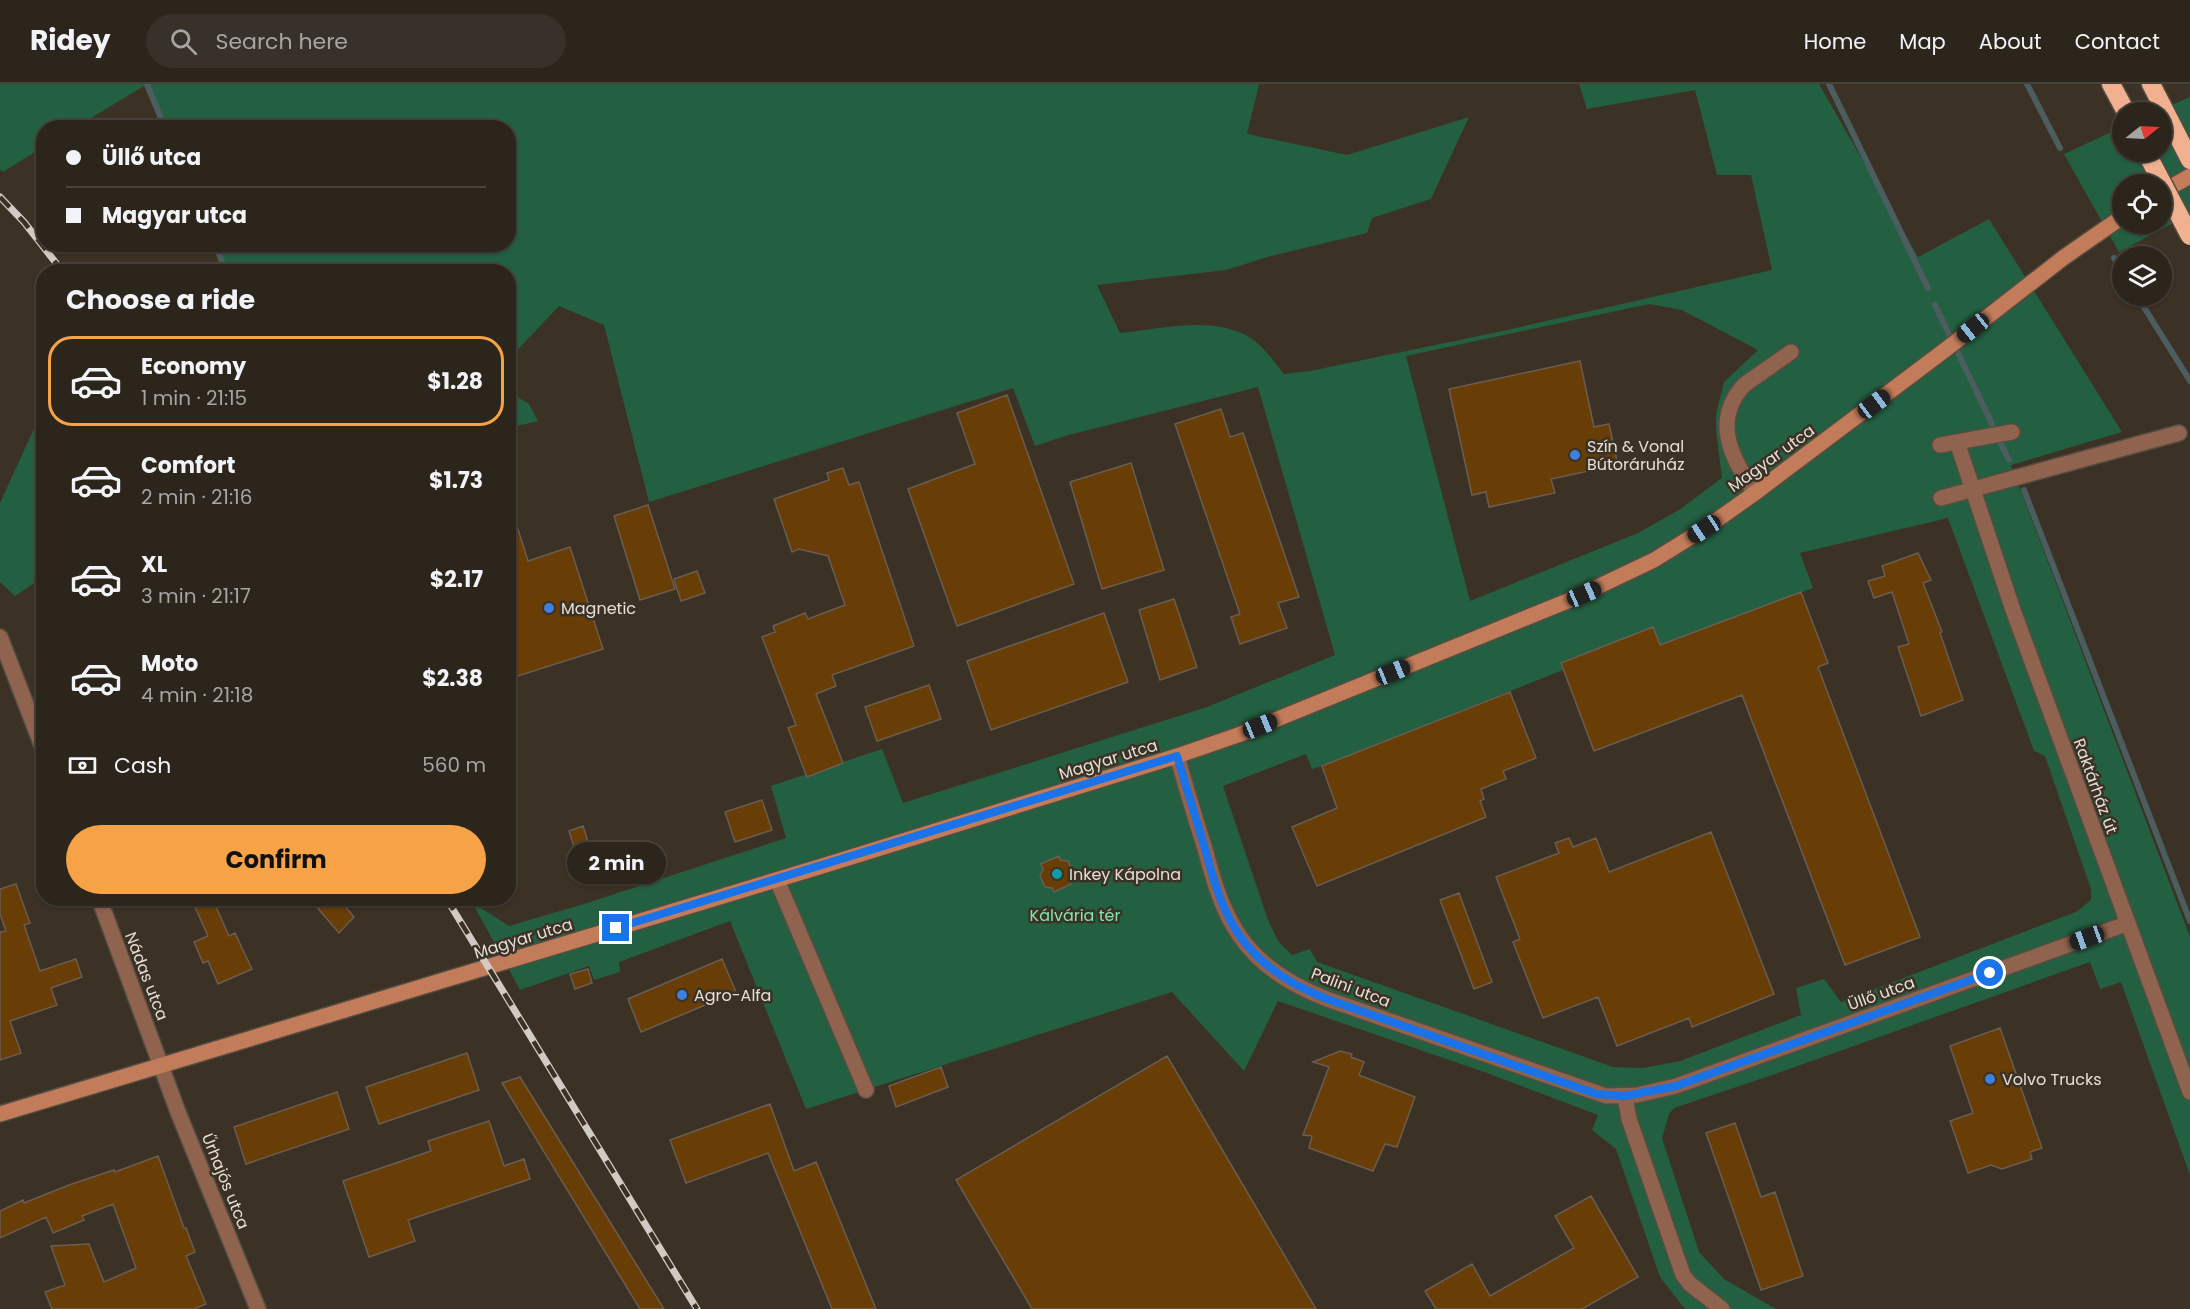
<!DOCTYPE html>
<meta charset="utf-8">
<style>
:root{--surface:#2c251c;--page:#383129;--text:#f1f3f6;--muted:#a6a5a3;--line:#48423b;--accent:#f6a247}
body{margin:0;font-family:Poppins,sans-serif;background:var(--page);color:var(--text);height:100vh;display:flex;flex-direction:column;font-size:22px;white-space:nowrap}
*{box-sizing:border-box;margin:0}
p{font-size:20px;color:var(--muted)}
.icon{flex:none;width:33px;height:33px;fill:none;stroke:currentColor;stroke-width:2;stroke-linecap:round;stroke-linejoin:round}
.map{position:relative;flex:1;overflow:hidden}
.sheet{position:absolute;left:36px;top:180px;width:480px;height:642px;display:flex;flex-direction:column;background:var(--surface);border-radius:24px;box-shadow:0 2px 4px #0004,0 0 0 2px var(--line)}
.sheet>*{flex:none}
.top-card{position:absolute;left:36px;top:36px;width:480px;height:132px;border-radius:24px;box-shadow:0 2px 4px #0004,0 0 0 2px var(--line);display:grid;align-content:center;height:132px;padding:0 30px;background:var(--surface)}
.needle{width:39px;rotate:72deg}
.fabs{position:absolute;left:2112px;top:18px;display:grid;gap:12px}
.fabs a{display:grid;place-items:center;width:60px;height:60px;border-radius:50%;background:var(--surface);box-shadow:0 2px 4px #0004,0 0 0 2px var(--line);font-size:30px}
.end{position:absolute;width:27px;height:27px;margin:-14px;border:8px solid #1a73e8;background:#fff;box-shadow:0 0 0 3px #fff}
.from{border-radius:50%}
.bubble{position:absolute;height:42px;border-radius:21px;background:var(--surface);box-shadow:0 2px 4px #0004,0 0 0 2px var(--line);font-size:20px;font-weight:700;line-height:42px;text-align:center}
.car{position:absolute;width:18px;height:36px;margin:-18px -9px;border-radius:8px;box-shadow:0 0 4px 2px #0007;background:linear-gradient(#222 24%,#8ab4d8 0 40%,#222 0 76%,#8ab4d8 0 86%,#222 0)}
.top-card b{display:flex;align-items:center;gap:21px;height:57px;font-size:22px}
.top-card b+b{border-top:2px solid var(--line)}
.top-card i{width:15px;height:15px;background:var(--text)}
ul{padding:0;list-style:none}
li{display:flex;align-items:center;gap:18px;height:90px;margin:0 12px 9px;padding:0 18px;border:3px solid transparent;border-radius:24px}
li div{flex:1}
li b{display:block;font-size:22px}
li em{font-style:normal;font-weight:700}
li.active{border-color:var(--accent)}
li>.icon{width:54px;height:54px;stroke-width:1.5}
h2{padding:0 30px;font-size:27px;line-height:72px}
.pay{display:flex;align-items:center;gap:15px;height:66px;padding:0 30px;font-size:22px}
.pay p{margin-inline-start:auto}
.action{display:flex;gap:12px;margin-top:auto;padding:12px 30px}
.action a{flex:1;height:69px;border-radius:36px;background:var(--accent);color:#111;font-size:24px;font-weight:700;line-height:69px;text-align:center}
header{display:flex;align-items:center;gap:36px;box-sizing:border-box;height:84px;padding:0 30px;background:var(--surface);border-bottom:2px solid var(--line)}
header strong{font-size:28px}
nav{display:flex;gap:33px;margin-inline-start:auto;font-size:21px}
.search{width:420px;height:54px;background:var(--page);display:flex;align-items:center;gap:15px;box-sizing:border-box;padding:0 21px;border-radius:33px;color:var(--muted);font-size:22px}
.map>svg:first-child{display:block}
.green{fill:#236041;fill-rule:evenodd}
.lines{fill:none;stroke-linecap:round;stroke-linejoin:round}
.stream{stroke:#4b5d5e;stroke-width:6}
.building{fill:#683d06;stroke:#6a5d51;stroke-width:1.5}
.minor-casing{stroke:#564d42;stroke-width:18}
.secondary-casing{stroke:#564d42;stroke-width:18}
.motorway-casing{stroke:#564d42;stroke-width:21}
.minor{stroke:#8f634d;stroke-width:15}
.secondary{stroke:#c27c59;stroke-width:15}
.motorway{stroke:#f1b090;stroke-width:18}
.rail-casing{stroke:#d2cbc3;stroke-width:7}
.rail{stroke:#3b3125;stroke-width:4.5;stroke-dasharray:14;stroke-linecap:butt}
.motorway-bridge-casing{stroke:#564d42;stroke-width:21;stroke-linecap:butt}
.motorway-bridge{stroke:#f1b090;stroke-width:18}
.route{stroke:#1a73e8;stroke-width:8}
.shop-dot{fill:#3f7fe0;stroke:#3b3125;stroke-width:2}
.culture-dot{fill:#0f9aa8;stroke:#3b3125;stroke-width:2}
.labels{text-anchor:middle;stroke-width:5;stroke-linejoin:round;paint-order:stroke}
.poi-label{font-size:16px;fill:#e6dfd8;stroke:#3b3125;text-anchor:start}
.street-label{font-size:16px;fill:#e6dfd8;stroke:#3b3125}
.park-label{font-size:16px;fill:#84e3af;stroke:#3b3125}
</style>
<header>
<strong>Ridey</strong>
<div class="search"><svg class="icon" aria-label="search" viewBox="0 0 24 24"><circle cx="10" cy="10" r="6"/><path d="M15 15l6 6"/></svg>Search here</div>
<nav><a>Home</a><a>Map</a><a>About</a><a>Contact</a></nav>
</header>
<div class="map">
<svg width="2190" height="1225" viewBox="0 0 2190 1225">
<rect width="100%" height="100%" fill="#3b3125"/>
<path class="green" d="M0 0H1259L1247 50 1347 71 1469 33 1431 115 1372 134 1367 149 1271 172 1226 186 1097 201 1120 249C1160 245 1212 231 1249 253 1261 259 1275 279 1284 290L1310 287 1498 248 1772 186 1751 91H1717L1695 6 1587 25 1579 0H1819L1918 173 1989 135 2122 348 2011 381 2190 853V1091L2121 898 2100 905 2090 878 1775 990 1674 1024 1669 1030 1662 1054 1699 1168 1724 1195 1776 1225H1685L1660 1193 1616 1065 1592 1046 1598 1031 1487 989 1278 917 1244 987 1172 908 806 1025 730 837 619 878 620 888 594 896 589 882 520 906 472 818 509 842 587 819 786 754 771 702 882 665 903 719 1207 623 1335 571 1258 303 1065 352 1035 362 1013 304 649 418 604 241 559 222 509 275 508 188 226 187 214 161 508 160V44L162 43 144 2 76 43 44 44 43 63 3 88 0 85ZM1649 220 1682 226 1758 266 1724 298 1716 330V347L1722 394 1679 426 1638 449 1470 517 1406 272ZM1948 434 2034 667 2045 672 2091 805V816L2076 828 1841 918 1824 895 1796 904 1801 931 1680 977 1643 984 1613 983 1317 878 1310 865 1292 871 1278 857 1268 836 1223 702 1306 670 1312 685 1322 682 1563 586 1561 578 1653 544 1660 561 1813 504 1800 469Z
M2190 13V130L2119 168 2064 70 2122 43V68H2162V28H2156ZM2122 100H2162V140H2122Z
M509 308 529 320 538 337 509 344Z
M43 325V493L15 512 0 498V419Z"/>
<g class="lines">
<path class="stream" d="M147 0 165 44
M1829 0 1928 204
M2027 0 2060 64
M215 160 226 188
M2114 174 2122 187
M2137 212 2190 297
M1935 221 1992 340
M2000 358 2009 376
M2024 406 2190 837"/>
</g>
<path class="building" d="M1580 277 1594 343 1609 340 1617 377 1603 380V384L1551 395 1555 409 1489 423 1486 408 1472 411 1449 305Z
M1007 311 1074 500 957 542 908 405 975 380 957 329Z
M1221 325 1230 353 1243 349 1299 513 1278 519 1287 544 1240 560 1231 533 1240 530 1175 340Z
M1131 379 1164 486 1102 505 1070 398Z
M843 384 849 401 859 398 914 562 832 591 836 602 816 610 843 679 807 693 788 644 796 641 762 553 775 548 773 542 805 529 808 535 845 521 828 472 799 465 792 468 774 415 829 396 827 389Z
M648 421 675 505 640 516 614 432Z
M512 426 528 477 570 463 603 565 508 595V427Z
M1918 469 1931 496 1923 499 1942 548 1940 549 1963 616 1921 632 1898 563 1909 560 1892 508 1874 514 1868 497 1885 492 1882 482Z
M697 487 705 509 681 517 674 495Z
M1801 508 1828 579 1818 583 1920 853 1845 881 1742 611 1594 667 1561 579 1653 543 1660 561Z
M1174 515 1197 583 1160 596 1139 526Z
M1104 529 1128 598 991 646 967 577Z
M929 601 941 635 877 657 865 623Z
M1510 608 1536 674 1503 687 1506 695 1481 705 1484 715 1480 717 1486 733 1317 802 1292 743 1337 724 1322 682Z
M762 716 772 746 735 758 725 728Z
M583 742 599 793 585 798 569 747Z
M1711 748 1774 910 1692 943 1689 934 1617 962 1598 913 1543 934 1513 858 1520 855 1496 793 1559 769 1555 759 1569 754 1573 763 1596 754 1609 788Z
M1059 772 1060 776 1068 777 1073 789 1069 796 1071 800 1054 808 1052 804 1045 803 1040 792 1043 786 1041 780Z
M16 800 30 839 24 841 40 887 76 875 82 893 51 904 57 921 10 937 21 969 0 976V848L6 847 0 830V805Z
M1459 809 1492 898 1474 905 1440 816Z
M191 814H212L229 852 235 849 252 885 218 900 208 877 203 879 194 858 208 852Z
M309 814H338L354 833 339 849Z
M722 875 736 908 641 948 628 915Z
M588 885 592 899 575 905 570 890Z
M2000 944 2042 1064 2030 1068 2032 1075 2002 1085 1991 1081 1968 1089 1950 1037 1973 1029 1950 962Z
M1340 967 1352 970 1351 973 1364 978 1359 991 1415 1013 1397 1063 1385 1060 1373 1087 1309 1064 1312 1052 1303 1051 1329 983 1313 978Z
M467 969 479 1006 379 1040 366 1003Z
M1167 972 1316 1225H1032L956 1096Z
M941 983 948 1003 896 1023 889 1002Z
M520 993 664 1225H640L502 999Z
M337 1008 349 1045 246 1080 234 1043Z
M770 1020 794 1087 816 1078 876 1225H832L768 1069 686 1099 670 1056Z
M489 1037 504 1082 524 1075 530 1095 408 1136 415 1157 369 1173 343 1097 431 1067 428 1057Z
M1735 1039 1761 1113 1775 1108 1803 1192 1761 1206 1706 1049Z
M158 1072 184 1144H186L195 1168 186 1172 206 1220 194 1225H52L45 1208 65 1201 51 1162 89 1160 104 1198 136 1184 113 1120 82 1132 84 1136 53 1149 46 1133 0 1154V1127L23 1116 24 1119 69 1101 114 1086 115 1088Z
M1591 1112 1638 1193 1582 1225H1436L1425 1207 1472 1180 1490 1212 1574 1164 1555 1132Z"/>
<g class="lines">
<g class="minor-casing">
<path id="minor" d="M1957 358 2013 526 2190 1008
M1940 361 2012 348
M1755 409C1732 374 1711 338 1744 301L1791 268
M1941 414 2179 349
M0 553 44 667
M1177 672C1186 703 1195 734 1205 765 1213 794 1221 825 1239 851 1259 881 1293 902 1327 915L1606 1012 1637 1011 1676 1002 2126 840
M777 796 866 1006
M99 814 178 1028 258 1225
M1625 1012 1629 1035 1683 1191 1690 1200 1722 1225"/>
</g>
<g class="secondary-casing">
<path id="secondary" d="M2162 108 2190 92
M0 1030 819 783 1177 672 1238 651 1570 516 1654 476 1704 445 1755 409 1945 266 2063 174 2122 133"/>
</g>
<g class="motorway-casing">
<path id="motorway" d="M2111 0 2126 28
M2151 0 2190 76"/>
</g>
<use href="#minor" class="minor"/>
<use href="#secondary" class="secondary"/>
<use href="#motorway" class="motorway"/>
<g class="rail-casing">
<path id="rail" d="M0 113 24 138 63 188
M446 814 697 1225"/>
</g>
<use href="#rail" class="rail"/>
<g class="motorway-bridge-casing">
<path id="motorway-bridge" d="M2146 68 2190 152"/>
</g>
<use href="#motorway-bridge" class="motorway-bridge"/>
</g>
<g class="lines">
<path class="route" d="M616 844 1177 672C1186 703 1196 734 1205 765 1213 794 1221 825 1239 851 1260 881 1293 902 1327 915L1596 1010 1625 1012 1676 1002 1990 889"/>
</g>
<g class="shop-dot">
<circle cx="1575" cy="371" r="6"/>
<circle cx="549" cy="524" r="6"/>
<circle cx="682" cy="911" r="6"/>
<circle cx="1990" cy="995" r="6"/>
</g>
<circle class="culture-dot" cx="1057" cy="790" r="6"/>
<g class="labels">
<g class="poi-label">
<text x="1587" y="368">Szín &amp; Vonal<tspan x="1587" dy="18">Bútoráruház</tspan></text>
<text x="561" y="530">Magnetic</text>
<text x="1069" y="796">Inkey Kápolna</text>
<text x="694" y="917">Agro-Alfa</text>
<text x="2002" y="1001">Volvo Trucks</text>
</g>
<g class="street-label">
<text transform="translate(1771 374) rotate(-36)" y="6">Magyar utca</text>
<text transform="translate(1108 675) rotate(-17)" y="6">Magyar utca</text>
<text transform="translate(2096 702) rotate(70)" y="6">Raktárház út</text>
<text transform="translate(523 854) rotate(-17)" y="6">Magyar utca</text>
<text transform="translate(147 892) rotate(69)" y="6">Nádas utca</text>
<text transform="translate(1351 903) rotate(21)" y="6">Palini utca</text>
<text transform="translate(1881 909) rotate(-20)" y="6">Üllő utca</text>
<text transform="translate(226 1097) rotate(68)" y="6">Űrhajós utca</text>
</g>
<g class="park-label">
<text x="1075" y="837">Kálvária tér</text>
</g>
</g>
</svg>
<div class="fabs">
<a><svg class="needle" viewBox="-14 -14 28 28"><path d="M0-13l5 13h-10z" fill="#e53935"/><path d="M0 13l5-13h-10z" fill="#a6a5a3"/></svg></a>
<a><svg class="icon" aria-label="locate" viewBox="0 0 24 24"><circle cx="12" cy="12" r="6"/><path d="M12 2v4M12 18v4M2 12h4M18 12h4"/></svg></a>
<a><svg class="icon" aria-label="layers" viewBox="0 0 24 24"><path d="M12 4l9 5-9 5-9-5zM3 14l9 5 9-5"/></svg></a>
</div>
<i class="end from" style="left:1990px;top:889px"></i>
<i class="end" style="left:616px;top:844px"></i>
<div class="bubble" style="left:567px;top:758px;width:99px">2 min</div>
<i class="car" style="left:1973px;top:244px;rotate:231deg"></i>
<i class="car" style="left:1874px;top:320px;rotate:53deg"></i>
<i class="car" style="left:1704px;top:445px;rotate:237deg"></i>
<i class="car" style="left:1584px;top:510px;rotate:66deg"></i>
<i class="car" style="left:1393px;top:588px;rotate:68deg"></i>
<i class="car" style="left:1260px;top:642px;rotate:68deg"></i>
<i class="car" style="left:2087px;top:854px;rotate:250deg"></i>
<div class="top-card">
<b><i class="from"></i>Üllő utca</b>
<b><i></i>Magyar utca</b>
</div>
<section class="sheet">
<h2>Choose a ride</h2>
<ul>
<li class="active"><svg class="icon" aria-label="car" viewBox="0 0 24 24"><path d="M5 17H2v-5l4-1 3-4h7l3 4 3 1v5h-3M9 17h6M6 11h13"/><circle cx="7" cy="17" r="2"/><circle cx="17" cy="17" r="2"/></svg><div><b>Economy</b><p>1 min · 21:15</p></div><em>$1.28</em></li>
<li><svg class="icon" aria-label="car" viewBox="0 0 24 24"><path d="M5 17H2v-5l4-1 3-4h7l3 4 3 1v5h-3M9 17h6M6 11h13"/><circle cx="7" cy="17" r="2"/><circle cx="17" cy="17" r="2"/></svg><div><b>Comfort</b><p>2 min · 21:16</p></div><em>$1.73</em></li>
<li><svg class="icon" aria-label="car" viewBox="0 0 24 24"><path d="M5 17H2v-5l4-1 3-4h7l3 4 3 1v5h-3M9 17h6M6 11h13"/><circle cx="7" cy="17" r="2"/><circle cx="17" cy="17" r="2"/></svg><div><b>XL</b><p>3 min · 21:17</p></div><em>$2.17</em></li>
<li><svg class="icon" aria-label="car" viewBox="0 0 24 24"><path d="M5 17H2v-5l4-1 3-4h7l3 4 3 1v5h-3M9 17h6M6 11h13"/><circle cx="7" cy="17" r="2"/><circle cx="17" cy="17" r="2"/></svg><div><b>Moto</b><p>4 min · 21:18</p></div><em>$2.38</em></li>
</ul>
<div class="pay"><svg class="icon" aria-label="cash" viewBox="0 0 24 24"><path d="M3 7h18v10H3z"/><circle cx="12" cy="12" r="2"/></svg>Cash<p>560 m</p></div>
<div class="action"><a>Confirm</a></div>
</section>
</div>
